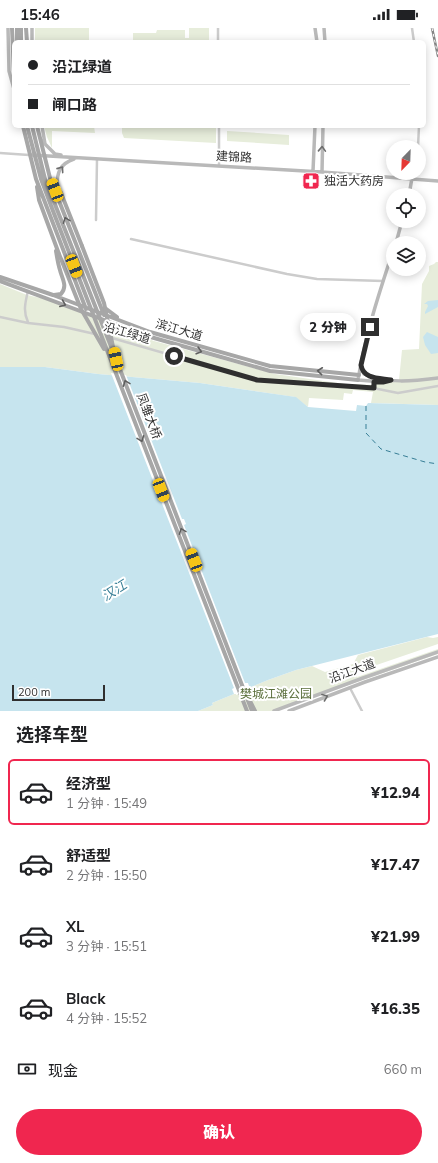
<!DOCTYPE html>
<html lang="zh">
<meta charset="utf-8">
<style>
:root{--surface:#fff;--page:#f2f2f2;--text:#202124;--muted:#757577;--line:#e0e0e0;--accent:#f0264f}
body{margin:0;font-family:Mulish,"Noto Sans SC",sans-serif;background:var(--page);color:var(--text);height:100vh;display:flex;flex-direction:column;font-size:15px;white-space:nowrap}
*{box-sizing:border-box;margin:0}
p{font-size:13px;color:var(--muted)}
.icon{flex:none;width:22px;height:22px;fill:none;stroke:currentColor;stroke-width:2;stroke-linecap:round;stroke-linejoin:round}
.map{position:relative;height:683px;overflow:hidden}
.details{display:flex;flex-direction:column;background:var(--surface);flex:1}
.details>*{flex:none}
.hud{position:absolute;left:12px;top:12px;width:414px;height:88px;border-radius:6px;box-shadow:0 2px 10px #0003;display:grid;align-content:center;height:88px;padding:0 16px;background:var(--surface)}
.needle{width:26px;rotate:203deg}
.buttons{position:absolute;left:386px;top:112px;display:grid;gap:8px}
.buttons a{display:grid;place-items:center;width:40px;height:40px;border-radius:50%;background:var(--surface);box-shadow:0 2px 10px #0003;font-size:20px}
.scale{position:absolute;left:12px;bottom:10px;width:93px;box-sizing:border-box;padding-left:4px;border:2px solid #2f2f2f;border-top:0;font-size:11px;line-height:14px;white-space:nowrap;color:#2f2f2f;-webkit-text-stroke:3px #fff;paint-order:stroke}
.end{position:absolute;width:18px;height:18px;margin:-9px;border:5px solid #2f2f2f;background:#fff;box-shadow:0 0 0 2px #fff}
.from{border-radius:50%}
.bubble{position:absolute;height:28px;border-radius:14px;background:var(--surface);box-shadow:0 2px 10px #0003;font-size:13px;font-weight:800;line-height:28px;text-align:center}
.car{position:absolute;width:12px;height:24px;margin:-12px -6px;border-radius:5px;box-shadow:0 0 3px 1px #0007;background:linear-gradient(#f5c518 24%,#345 0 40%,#f5c518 0 76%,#345 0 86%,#f5c518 0)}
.hud b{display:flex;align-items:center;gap:14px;height:38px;font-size:15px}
.hud b+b{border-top:1px solid var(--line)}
.hud i{width:10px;height:10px;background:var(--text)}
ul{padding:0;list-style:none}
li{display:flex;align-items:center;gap:12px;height:66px;margin:0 8px 6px;padding:0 8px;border:2px solid transparent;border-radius:6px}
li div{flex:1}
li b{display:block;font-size:15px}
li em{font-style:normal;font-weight:800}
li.selected{border-color:var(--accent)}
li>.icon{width:36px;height:36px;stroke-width:1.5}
h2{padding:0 16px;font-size:18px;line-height:48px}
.pay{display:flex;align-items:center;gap:10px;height:44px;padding:0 16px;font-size:15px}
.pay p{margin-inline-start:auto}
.primary-button{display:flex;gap:8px;margin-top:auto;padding:8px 16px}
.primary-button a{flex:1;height:46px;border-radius:24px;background:var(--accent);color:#fff;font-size:16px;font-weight:800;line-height:46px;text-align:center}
.status{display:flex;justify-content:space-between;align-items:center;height:28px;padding:0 20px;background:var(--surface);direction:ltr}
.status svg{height:11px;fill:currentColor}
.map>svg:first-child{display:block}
.green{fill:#e7eddb}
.water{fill:#c6e4ee}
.pier{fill:#fff}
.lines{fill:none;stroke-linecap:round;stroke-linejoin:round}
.ferry{stroke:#377e96;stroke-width:1;stroke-dasharray:5 4;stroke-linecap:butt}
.street{stroke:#ccc;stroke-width:2.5}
.secondary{stroke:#b9b9b9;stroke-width:3.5}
.primary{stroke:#a7a7a7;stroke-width:4}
.rail-casing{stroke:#848484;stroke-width:2.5}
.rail{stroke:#fff;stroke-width:1;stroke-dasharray:3;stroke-linecap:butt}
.primary-bridge{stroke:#a7a7a7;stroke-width:4}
.oneway{stroke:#6d6d6d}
.oneway2{stroke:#5f5f5f}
.route{stroke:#2f2f2f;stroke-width:5}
.labels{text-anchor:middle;stroke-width:4;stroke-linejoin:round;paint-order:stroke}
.street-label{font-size:12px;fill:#2f2f2f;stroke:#fff}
.poi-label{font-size:12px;fill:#2f2f2f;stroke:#fff;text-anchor:start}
.park-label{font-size:12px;fill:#586d39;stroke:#fff}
.water-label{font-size:13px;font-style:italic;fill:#377e96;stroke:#fff}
</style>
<div class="status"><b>15:46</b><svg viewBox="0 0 49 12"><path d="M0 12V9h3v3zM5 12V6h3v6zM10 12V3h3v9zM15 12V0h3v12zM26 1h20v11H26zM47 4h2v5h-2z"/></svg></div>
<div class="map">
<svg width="438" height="683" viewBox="0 0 438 683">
<rect width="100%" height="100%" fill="#fff"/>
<path class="green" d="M35 0H89V14H35Z
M189 0H209V14L133 13V5H156L157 2H185V10H189Z
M44 98H94L95 105 52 103V120L47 109Z
M122 98H216V115L124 110 122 105Z
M227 103 289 107V117L227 113Z
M436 234H438V377L371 375 373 364 353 362 352 366 344 365 343 372 309 370 308 379 295 369 200 355 98 346 45 339H0V256L27 267 45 271 154 313 275 346 345 356 373 357 374 353 399 352 402 322 419 321 422 256 429 243V238L434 236Z
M427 609 433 610 438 609V616L356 644 355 647 357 649 438 621V626L299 674 275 683H198L213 677 212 675 268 652 296 642 312 638 325 644 353 636 358 627Z"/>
<path class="water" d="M438 272V279L425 286V284L428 278 427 276H424L428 273Z
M427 304 438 309V325L431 326 425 317 423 309Z
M0 339H45L98 346 200 355 296 369 308 379 356 383 357 377 366 378 368 375 438 377V606L296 642 268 652 212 675 213 677 198 683H0Z"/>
<path class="pier" d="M111 345 126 347 182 491H184L186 496 184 497 245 655H248L250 661 236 667V666H234L232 661 234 660Z"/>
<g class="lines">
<path class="ferry" d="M366 378V405L381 421 425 434 438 436"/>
<path class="street" d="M218 0V14
M412 0 414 14
M219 98V138
M418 119 419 98
M0 125 29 127
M96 192 97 131
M131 211 287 246 317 251 383 253
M0 289 28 295 64 299 95 306
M28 294C23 284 25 275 28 263
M112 310 257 352 373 360 398 365 438 358
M350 660 362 683"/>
<path class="secondary" d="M8 0 9 43 14 61
M32 0V14
M315 0 317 14
M324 0 325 14
M42 98 45 116
M41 112 55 126 61 127
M32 127 322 144 438 153
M313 143 315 98
M322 144 323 98
M57 158C57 144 60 136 74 131
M409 167 412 150
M396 215 402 193
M362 341 364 346C386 356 414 353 438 350
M391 352 383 354 358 352C365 308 379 265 393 223
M373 360 374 353
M274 683 363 650 438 624
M289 683 365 654 438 629"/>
<path class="primary" d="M12 0 14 47
M17 0V14
M21 0V14
M26 0 27 14
M23 98 36 151 86 281
M37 98 50 150 104 287
M54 155 61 165 82 218
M37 159 39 172 59 226
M0 249 53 267 150 304 270 338 359 347
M0 253 147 308 221 329 270 343 358 352
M54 267 61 266C68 258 62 251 60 242 58 236 57 229 56 223
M105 280 117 289
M249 671 255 683"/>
<g class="rail-casing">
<path id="rail" d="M432 0 438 28"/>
</g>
<use href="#rail" class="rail"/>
<path class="primary-bridge" d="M27 98 41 151 53 183 247 683
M32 98 45 151 116 331 252 683
M82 218 104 275 113 319
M59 226 81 281 104 321"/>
</g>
<defs><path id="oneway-chevron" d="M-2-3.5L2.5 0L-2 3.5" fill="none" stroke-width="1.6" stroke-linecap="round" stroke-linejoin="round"/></defs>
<g class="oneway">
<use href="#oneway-chevron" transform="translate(322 121) rotate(-88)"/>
<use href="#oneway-chevron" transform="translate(61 141) rotate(-55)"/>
<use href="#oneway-chevron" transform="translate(325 669) rotate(-21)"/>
</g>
<g class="oneway2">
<use href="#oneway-chevron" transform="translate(66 192) rotate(-111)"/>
<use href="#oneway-chevron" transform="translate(63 276) rotate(22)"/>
<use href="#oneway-chevron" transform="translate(199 323) rotate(16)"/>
<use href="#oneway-chevron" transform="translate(320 343) rotate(-174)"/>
<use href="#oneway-chevron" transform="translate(126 355) rotate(-111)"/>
<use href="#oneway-chevron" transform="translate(141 411) rotate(69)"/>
<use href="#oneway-chevron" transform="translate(182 503) rotate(-111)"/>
</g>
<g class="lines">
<path class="route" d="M174 328 257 352 374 360V354H383L391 352C379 350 363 351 361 337L370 299"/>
</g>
<defs>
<g id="pharmacy-square" transform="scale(0.9)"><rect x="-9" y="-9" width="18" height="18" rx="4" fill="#f0264f" stroke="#fff"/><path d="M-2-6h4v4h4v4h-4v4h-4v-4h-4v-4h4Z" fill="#fff"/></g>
</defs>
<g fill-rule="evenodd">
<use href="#pharmacy-square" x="311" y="153"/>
</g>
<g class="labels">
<g class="street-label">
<text transform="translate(234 129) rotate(3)" y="4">建锦路</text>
<text transform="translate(179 302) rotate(16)" y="4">滨江大道</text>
<text transform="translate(127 305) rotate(16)" y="4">沿江绿道</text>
<text transform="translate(149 388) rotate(69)" y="4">凤雏大桥</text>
<text transform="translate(352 643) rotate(-20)" y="4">沿江大道</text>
</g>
<g class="poi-label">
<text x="324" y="157">独活大药房</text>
</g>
<g class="park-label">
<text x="276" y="670">樊城江滩公园</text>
</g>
<g class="water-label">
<text transform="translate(114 562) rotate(-32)" y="5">汉江</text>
</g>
</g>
</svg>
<div class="buttons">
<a><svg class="needle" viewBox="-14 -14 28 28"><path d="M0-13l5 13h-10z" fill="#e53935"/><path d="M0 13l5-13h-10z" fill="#757577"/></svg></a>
<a><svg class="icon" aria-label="locate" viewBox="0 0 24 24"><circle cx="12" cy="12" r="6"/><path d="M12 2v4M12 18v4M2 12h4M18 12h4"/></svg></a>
<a><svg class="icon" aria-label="layers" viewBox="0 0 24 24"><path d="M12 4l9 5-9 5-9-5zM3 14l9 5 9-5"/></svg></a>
</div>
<div class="scale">200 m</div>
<i class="end from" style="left:174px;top:328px"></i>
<i class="end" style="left:370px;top:299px"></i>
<div class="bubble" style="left:300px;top:285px;width:56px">2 分钟</div>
<i class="car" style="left:55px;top:162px;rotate:339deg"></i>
<i class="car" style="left:74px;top:238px;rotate:159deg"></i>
<i class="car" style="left:116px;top:331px;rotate:348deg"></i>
<i class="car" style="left:161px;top:462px;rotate:159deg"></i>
<i class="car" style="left:194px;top:532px;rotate:339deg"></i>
<div class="hud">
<b><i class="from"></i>沿江绿道</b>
<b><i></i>闸口路</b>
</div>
</div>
<section class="details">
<h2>选择车型</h2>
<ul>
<li class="selected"><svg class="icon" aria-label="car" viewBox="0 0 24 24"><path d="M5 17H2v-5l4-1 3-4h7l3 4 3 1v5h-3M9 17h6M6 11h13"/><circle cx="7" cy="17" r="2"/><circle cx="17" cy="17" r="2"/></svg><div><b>经济型</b><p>1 分钟 · 15:49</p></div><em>¥12.94</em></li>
<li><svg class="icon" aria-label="car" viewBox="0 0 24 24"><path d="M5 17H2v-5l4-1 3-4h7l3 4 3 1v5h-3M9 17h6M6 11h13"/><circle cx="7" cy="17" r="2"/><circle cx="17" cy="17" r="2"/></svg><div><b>舒适型</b><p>2 分钟 · 15:50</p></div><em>¥17.47</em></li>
<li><svg class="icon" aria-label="car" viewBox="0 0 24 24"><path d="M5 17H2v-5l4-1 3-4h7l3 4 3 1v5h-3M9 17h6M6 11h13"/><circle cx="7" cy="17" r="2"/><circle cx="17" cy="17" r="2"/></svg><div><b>XL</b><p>3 分钟 · 15:51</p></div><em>¥21.99</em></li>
<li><svg class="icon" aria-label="car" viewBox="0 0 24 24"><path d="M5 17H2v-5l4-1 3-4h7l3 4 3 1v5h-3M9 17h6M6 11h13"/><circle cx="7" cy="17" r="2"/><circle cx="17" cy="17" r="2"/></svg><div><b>Black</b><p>4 分钟 · 15:52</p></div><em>¥16.35</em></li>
</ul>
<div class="pay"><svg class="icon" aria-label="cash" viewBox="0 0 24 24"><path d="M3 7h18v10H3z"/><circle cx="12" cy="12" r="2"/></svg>现金<p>660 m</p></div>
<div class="primary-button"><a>确认</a></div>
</section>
